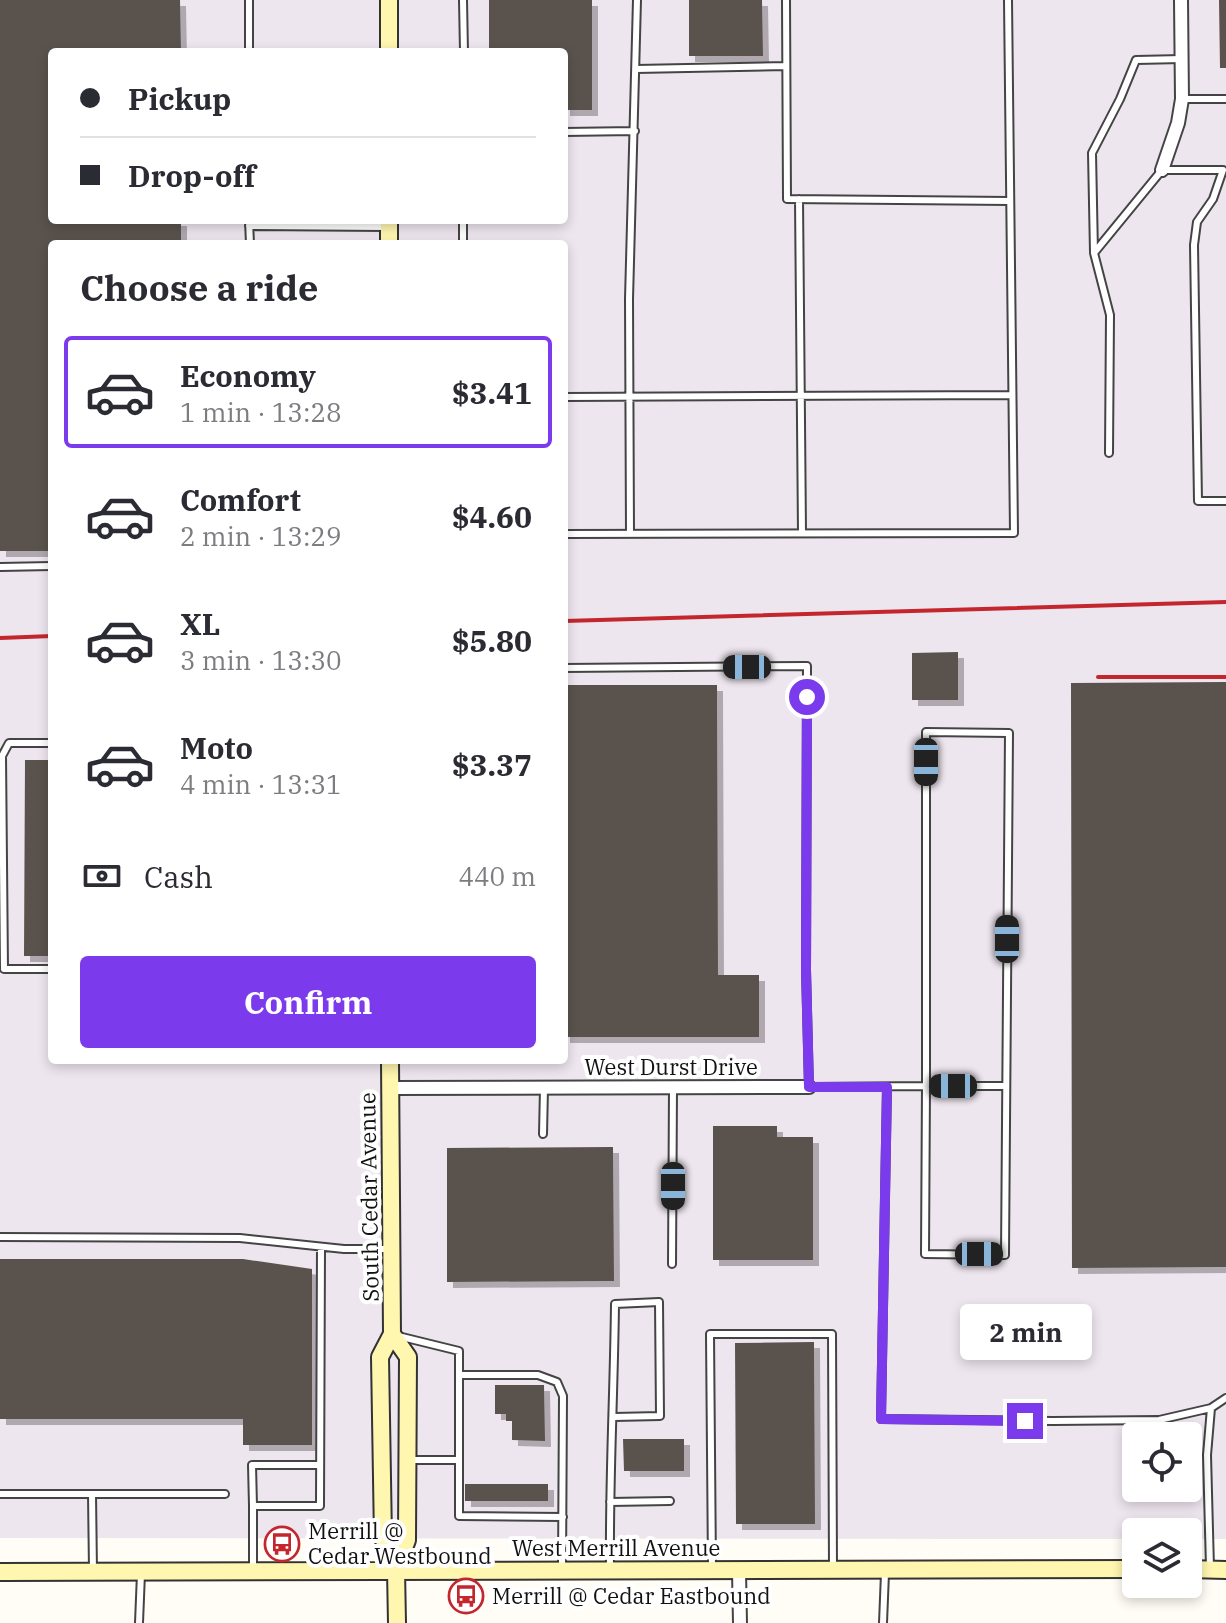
<!DOCTYPE html>
<meta charset="utf-8">
<style>
:root{--surface:#fff;--page:#f7f7f7;--text:#2b2b33;--muted:#7c7c81;--line:#e1e1e2;--accent:#7c3aed}
body{margin:0;font-family:"IBM Plex Serif",serif;background:var(--page);color:var(--text);height:100vh;display:flex;flex-direction:column;font-size:30px;white-space:nowrap}
*{box-sizing:border-box;margin:0}
p{font-size:26px;color:var(--muted)}
.icon{flex:none;width:44px;height:44px;fill:none;stroke:currentColor;stroke-width:2;stroke-linecap:round;stroke-linejoin:round}
.map{position:relative;flex:1;overflow:hidden}
.details{position:absolute;left:48px;top:240px;width:520px;height:824px;display:flex;flex-direction:column;background:var(--surface);border-radius:8px;box-shadow:0 4px 12px #0003}
.details>*{flex:none}
.guide{position:absolute;left:48px;top:48px;width:520px;height:176px;border-radius:8px;box-shadow:0 4px 12px #0003;display:grid;align-content:center;height:176px;padding:0 32px;background:var(--surface)}
.fabs{position:absolute;left:1122px;top:1422px;display:grid;gap:16px}
.fabs a{display:grid;place-items:center;width:80px;height:80px;border-radius:8px;background:var(--surface);box-shadow:0 4px 12px #0003;font-size:40px}
.end{position:absolute;width:36px;height:36px;margin:-18px;border:10px solid #7c3aed;background:#fff;box-shadow:0 0 0 4px #fff}
.from{border-radius:50%}
.bubble{position:absolute;height:56px;border-radius:8px;background:var(--surface);box-shadow:0 4px 12px #0003;font-size:26px;font-weight:700;line-height:56px;text-align:center}
.car{position:absolute;width:24px;height:48px;margin:-24px -12px;border-radius:10px;box-shadow:0 0 6px 2px #0007;background:linear-gradient(#222 24%,#8ab4d8 0 40%,#222 0 76%,#8ab4d8 0 86%,#222 0)}
.guide b{display:flex;align-items:center;gap:28px;height:76px;font-size:30px}
.guide b+b{border-top:2px solid var(--line)}
.guide i{width:20px;height:20px;background:var(--text)}
ul{padding:0;list-style:none}
li{display:flex;align-items:center;gap:24px;height:112px;margin:0 16px 12px;padding:0 16px;border:4px solid transparent;border-radius:8px}
li div{flex:1}
li b{display:block;font-size:30px}
li em{font-style:normal;font-weight:700}
li.current{border-color:var(--accent)}
li>.icon{width:72px;height:72px;stroke-width:1.5}
h2{padding:0 32px;font-size:36px;line-height:96px}
.pay{display:flex;align-items:center;gap:20px;height:88px;padding:0 32px;font-size:30px}
.pay p{margin-inline-start:auto}
.action{display:flex;gap:16px;margin-top:auto;padding:16px 32px}
.action a{flex:1;height:92px;border-radius:8px;background:var(--accent);color:#fff;font-size:32px;font-weight:700;line-height:92px;text-align:center}
.map>svg:first-child{display:block}
.industrial{fill:#eee6ef;fill-rule:evenodd}
.building{fill:#5a524d;filter:url(#shadow)}
.lines{fill:none;stroke-linecap:round;stroke-linejoin:round}
.service-casing{stroke:#444;stroke-width:10}
.minor-casing{stroke:#444;stroke-width:16}
.secondary-casing{stroke:#333;stroke-width:20}
.service{stroke:#fff;stroke-width:6}
.minor{stroke:#fff;stroke-width:12}
.secondary{stroke:#fff6b0;stroke-width:16}
.rail{stroke:#c4262e;stroke-width:4}
.route{stroke:#7c3aed;stroke-width:10}
.labels{text-anchor:middle;stroke-width:8;stroke-linejoin:round;paint-order:stroke}
.street-label{font-size:22px;fill:#111;stroke:#fff}
.poi-label{font-size:22px;fill:#111;stroke:#fff;text-anchor:start}
</style>
<div class="map">
<svg width="1226" height="1623" viewBox="0 0 1226 1623">
<defs>
<filter id="shadow"><feDropShadow dx="6" dy="6" stdDeviation="0" flood-color="#0004"/></filter>
</defs>
<rect width="100%" height="100%" fill="#fffdf5"/>
<path class="industrial" d="M0 0H1226V1539H1188V1532H1136V1539L0 1538ZM52 52H564V220H52ZM52 244H564V1060H52ZM1136 1436H1188V1488H1136Z"/>
<path class="building" d="M0 0H180L181 52H52V220H181V244H52V551H0Z
M489 0H592V110H564V52H489Z
M689 0H762L763 56H689Z
M1219 0H1226V68H1220Z
M958 652V700H912V653Z
M1226 682V1267L1072 1268 1071 683Z
M564 685H717L718 975H759V1037H564Z
M25 760H52V956H24Z
M713 1126H777V1137H813V1260H713Z
M613 1147 614 1281 447 1282V1148Z
M0 1259H243L312 1269V1445H243V1419H0Z
M814 1342 815 1524H736L735 1343Z
M495 1385H544L545 1441 512 1440V1421H506V1414H495Z
M623 1439H684V1471H624Z
M465 1484H548V1501H465Z"/>
<g class="lines">
<g class="service-casing">
<path id="service" d="M249 0V52
M463 0 464 52
M786 0 787 199 1010 201
M636 69 786 66
M1182 99H1226
M564 132 635 131
M1223 170 1213 199 1197 222 1194 245 1198 501H1226
M799 199 802 533
M249 220 250 244
M249 226 386 227
M463 244V220
M1094 253 1162 170H1223
M564 397 1012 395
M1109 453 1110 315 1094 253 1092 153 1120 99 1136 60 1182 59
M564 534 1014 533 1008 0
M630 534 629 299 637 0
M0 567 52 566
M564 668 807 666 806 970 809 1087 926 1086V732L1009 733 1005 1255 925 1254 926 1086H1006
M52 743H9L2 756 4 969H52
M887 1087 881 1419 1053 1421 1159 1420 1211 1408 1226 1398
M543 1134 544 1088
M0 1237 240 1238 344 1249H391
M672 1264 673 1088
M398 1336 459 1351V1460H411
M460 1375H538L557 1382 563 1396 562 1569
M459 1460V1516L563 1517
M0 1494H225
M92 1494 93 1571
M610 1502 670 1501
M253 1506 252 1465H320
M1210 1568 1207 1455 1211 1408
M610 1569C609 1481 614 1393 615 1304L659 1302 660 1416 614 1417
M712 1570 710 1334H832L833 1569
M253 1571V1506H320L321 1247
M139 1623 141 1573
M883 1623 885 1573"/>
</g>
<g class="minor-casing">
<path id="minor" d="M1162 170 1178 123 1182 99 1181 0
M390 1088 809 1087
M739 1571 740 1623"/>
</g>
<g class="secondary-casing">
<path id="secondary" d="M389 0V52
M389 220V244
M390 1060 392 1334 380 1357 383 1538 396 1570 397 1623
M392 1334 408 1357 407 1540 396 1570
M1188 1569 1226 1570
M0 1572 1136 1569"/>
</g>
<use href="#service" class="service"/>
<use href="#minor" class="minor"/>
<use href="#secondary" class="secondary"/>
<path class="rail" d="M564 621 1226 602
M0 638 52 636
M1098 677H1226"/>
</g>
<g class="lines">
<path class="route" d="M807 697 806 970 809 1087H887L881 1419 1025 1421"/>
</g>
<defs>
<g id="bus-ring" transform="scale(1.8)"><circle r="9.5" fill="#fff" stroke="#c4262e" stroke-width="1.5"/><path d="M-5-6H5V4H4V6H2V4H-2V6H-4V4H-5ZM-3.5-4V0h7V-4ZM-3.5 1.2v1.5H-2V1.2ZM2 1.2v1.5H3.5V1.2Z" fill="#c4262e"/></g>
</defs>
<g fill-rule="evenodd">
<use href="#bus-ring" x="282" y="1544"/>
<use href="#bus-ring" x="466" y="1596"/>
</g>
<g class="labels">
<g class="street-label">
<text x="671" y="1075">West Durst Drive</text>
<text transform="translate(369 1197) rotate(-91)" y="8">South Cedar Avenue</text>
<text x="616" y="1556">West Merrill Avenue</text>
</g>
<g class="poi-label">
<text x="308" y="1539">Merrill @<tspan x="308" dy="25">Cedar Westbound</tspan></text>
<text x="492" y="1604">Merrill @ Cedar Eastbound</text>
</g>
</g>
</svg>
<div class="fabs">
<a><svg class="icon" aria-label="locate" viewBox="0 0 24 24"><circle cx="12" cy="12" r="6"/><path d="M12 2v4M12 18v4M2 12h4M18 12h4"/></svg></a>
<a><svg class="icon" aria-label="layers" viewBox="0 0 24 24"><path d="M12 4l9 5-9 5-9-5zM3 14l9 5 9-5"/></svg></a>
</div>
<i class="end from" style="left:807px;top:697px"></i>
<i class="end" style="left:1025px;top:1421px"></i>
<div class="bubble" style="left:960px;top:1304px;width:132px">2 min</div>
<i class="car" style="left:747px;top:667px;rotate:270deg"></i>
<i class="car" style="left:926px;top:762px;rotate:180deg"></i>
<i class="car" style="left:1007px;top:939px;rotate:0deg"></i>
<i class="car" style="left:953px;top:1086px;rotate:270deg"></i>
<i class="car" style="left:673px;top:1186px;rotate:180deg"></i>
<i class="car" style="left:979px;top:1254px;rotate:90deg"></i>
<div class="guide">
<b><i class="from"></i>Pickup</b>
<b><i></i>Drop-off</b>
</div>
<section class="details">
<h2>Choose a ride</h2>
<ul>
<li class="current"><svg class="icon" aria-label="car" viewBox="0 0 24 24"><path d="M5 17H2v-5l4-1 3-4h7l3 4 3 1v5h-3M9 17h6M6 11h13"/><circle cx="7" cy="17" r="2"/><circle cx="17" cy="17" r="2"/></svg><div><b>Economy</b><p>1 min · 13:28</p></div><em>$3.41</em></li>
<li><svg class="icon" aria-label="car" viewBox="0 0 24 24"><path d="M5 17H2v-5l4-1 3-4h7l3 4 3 1v5h-3M9 17h6M6 11h13"/><circle cx="7" cy="17" r="2"/><circle cx="17" cy="17" r="2"/></svg><div><b>Comfort</b><p>2 min · 13:29</p></div><em>$4.60</em></li>
<li><svg class="icon" aria-label="car" viewBox="0 0 24 24"><path d="M5 17H2v-5l4-1 3-4h7l3 4 3 1v5h-3M9 17h6M6 11h13"/><circle cx="7" cy="17" r="2"/><circle cx="17" cy="17" r="2"/></svg><div><b>XL</b><p>3 min · 13:30</p></div><em>$5.80</em></li>
<li><svg class="icon" aria-label="car" viewBox="0 0 24 24"><path d="M5 17H2v-5l4-1 3-4h7l3 4 3 1v5h-3M9 17h6M6 11h13"/><circle cx="7" cy="17" r="2"/><circle cx="17" cy="17" r="2"/></svg><div><b>Moto</b><p>4 min · 13:31</p></div><em>$3.37</em></li>
</ul>
<div class="pay"><svg class="icon" aria-label="cash" viewBox="0 0 24 24"><path d="M3 7h18v10H3z"/><circle cx="12" cy="12" r="2"/></svg>Cash<p>440 m</p></div>
<div class="action"><a>Confirm</a></div>
</section>
</div>
